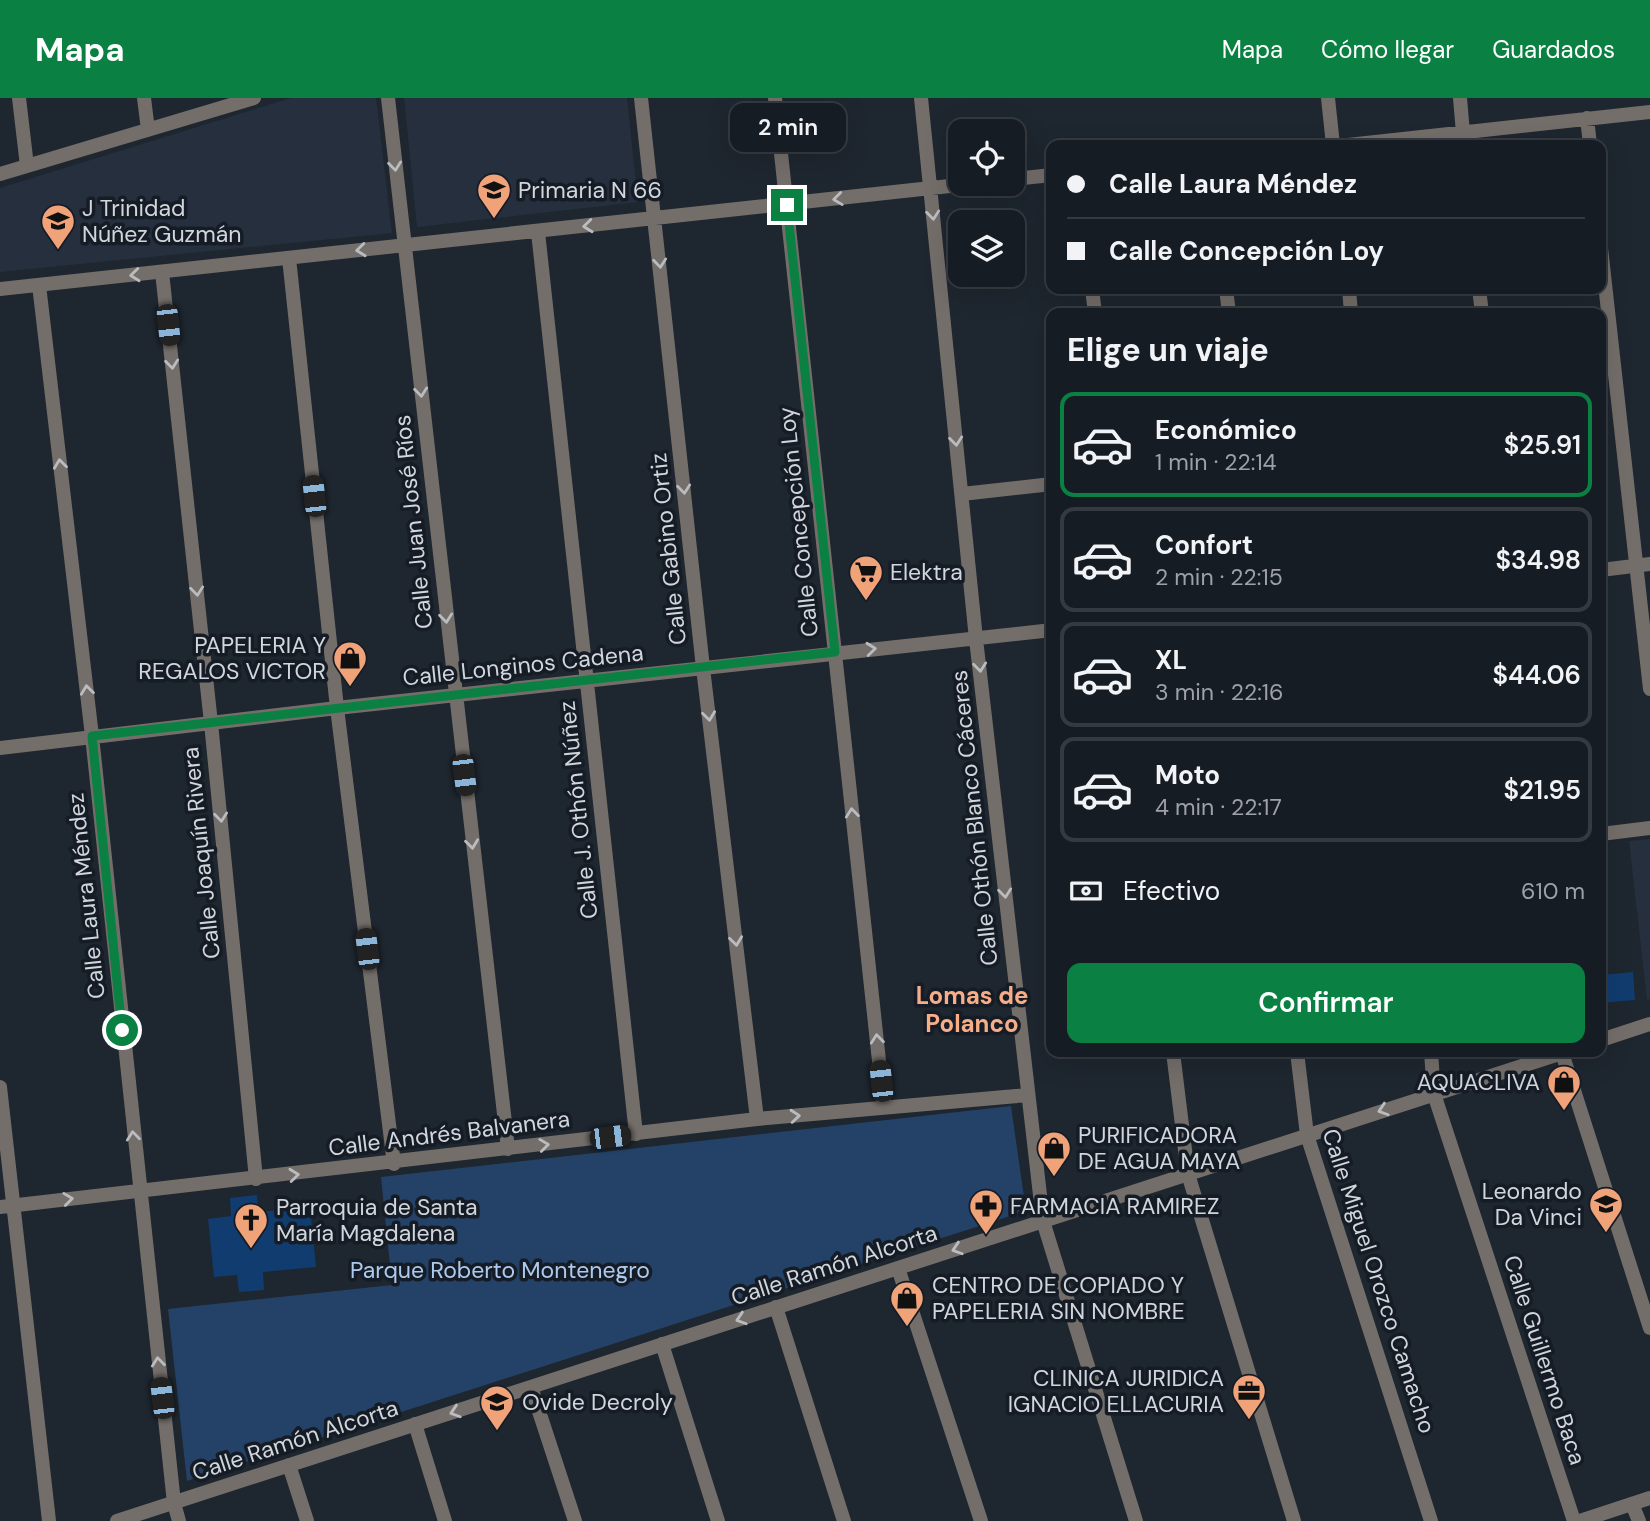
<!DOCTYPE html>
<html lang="es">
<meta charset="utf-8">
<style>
:root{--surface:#161c23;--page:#1f252b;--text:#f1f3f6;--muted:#9ea1a6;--line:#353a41;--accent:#0b8043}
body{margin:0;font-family:"DM Sans",sans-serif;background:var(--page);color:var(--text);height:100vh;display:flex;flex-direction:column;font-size:26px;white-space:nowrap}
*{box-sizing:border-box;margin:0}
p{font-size:23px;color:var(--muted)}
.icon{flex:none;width:38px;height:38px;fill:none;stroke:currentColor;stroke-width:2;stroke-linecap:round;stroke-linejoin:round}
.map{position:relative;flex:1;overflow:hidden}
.drawer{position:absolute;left:1046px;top:210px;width:560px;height:749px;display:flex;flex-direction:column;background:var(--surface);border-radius:14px;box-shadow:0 7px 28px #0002,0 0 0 2px var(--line)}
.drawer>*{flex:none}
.banner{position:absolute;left:1046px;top:42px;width:560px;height:154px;border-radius:14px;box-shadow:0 7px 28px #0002,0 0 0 2px var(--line);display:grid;align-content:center;height:154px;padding:0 21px;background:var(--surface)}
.tools{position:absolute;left:948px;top:21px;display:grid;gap:14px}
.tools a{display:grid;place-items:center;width:77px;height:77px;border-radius:14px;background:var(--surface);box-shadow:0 7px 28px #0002,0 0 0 2px var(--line);font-size:35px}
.end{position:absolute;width:32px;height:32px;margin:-16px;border:9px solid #0b8043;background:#fff;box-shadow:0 0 0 4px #fff}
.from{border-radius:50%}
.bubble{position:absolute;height:49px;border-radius:14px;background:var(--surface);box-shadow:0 7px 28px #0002,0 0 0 2px var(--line);font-size:23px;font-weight:600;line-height:49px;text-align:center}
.car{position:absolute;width:21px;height:42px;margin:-21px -10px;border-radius:9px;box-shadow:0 0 5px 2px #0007;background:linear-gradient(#222 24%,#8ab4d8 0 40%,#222 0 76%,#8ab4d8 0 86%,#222 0)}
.banner b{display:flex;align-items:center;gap:24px;height:66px;font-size:26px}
.banner b+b{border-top:2px solid var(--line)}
.banner i{width:18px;height:18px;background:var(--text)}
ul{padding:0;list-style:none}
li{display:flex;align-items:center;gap:21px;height:105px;margin:0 14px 10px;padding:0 7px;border:4px solid var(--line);border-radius:14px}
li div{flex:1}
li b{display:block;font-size:26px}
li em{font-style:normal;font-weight:600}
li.active{border-color:var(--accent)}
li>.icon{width:63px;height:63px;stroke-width:1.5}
h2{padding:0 21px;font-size:32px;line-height:84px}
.pay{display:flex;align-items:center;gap:18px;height:77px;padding:0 21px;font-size:26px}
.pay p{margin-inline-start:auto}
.button{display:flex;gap:14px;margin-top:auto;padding:14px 21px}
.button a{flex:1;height:80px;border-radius:14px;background:var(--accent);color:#fff;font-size:28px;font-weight:600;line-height:80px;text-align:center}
header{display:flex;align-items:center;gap:42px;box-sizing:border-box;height:98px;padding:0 35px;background:var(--accent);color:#fff}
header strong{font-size:33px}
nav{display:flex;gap:38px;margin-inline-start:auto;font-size:24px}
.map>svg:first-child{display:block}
.built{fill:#252f3e}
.green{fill:#244268}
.building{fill:#113c6f}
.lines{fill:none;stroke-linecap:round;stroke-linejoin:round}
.minor{stroke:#746e6a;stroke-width:14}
.tertiary{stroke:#746e6a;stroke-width:14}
.oneway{stroke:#babcc0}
.route{stroke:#0b8043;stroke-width:9}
.labels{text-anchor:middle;stroke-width:7;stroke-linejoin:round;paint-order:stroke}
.poi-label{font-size:23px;fill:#d1d6dc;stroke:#151c25;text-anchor:start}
.street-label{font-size:23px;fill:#d1d6dc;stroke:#151c25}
.park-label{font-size:23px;fill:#acc9ee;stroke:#151c25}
.neighbourhood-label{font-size:24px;font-weight:bold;fill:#f7ae88;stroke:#151c25}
</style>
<header>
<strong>Mapa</strong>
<nav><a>Mapa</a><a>Cómo llegar</a><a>Guardados</a></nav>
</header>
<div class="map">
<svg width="1650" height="1423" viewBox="0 0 1650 1423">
<rect width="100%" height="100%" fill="#1e262f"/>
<path class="built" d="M291 0H376L392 135 0 174V90Z
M404 0H627L638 104 417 129Z
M1650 741V901L1647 902 1629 743Z"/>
<path class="green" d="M1011 1008 1026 1113 187 1383 168 1211 392 1187 381 1079Z"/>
<path class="building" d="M1633 874 1635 902 1601 905V877Z
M257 1097 258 1114 310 1109 316 1169 263 1174 264 1192 239 1194 237 1177 214 1179 208 1121 231 1118 230 1100Z"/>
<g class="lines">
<path class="minor" d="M19 0 27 68
M144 0 148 32
M388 0 508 1051
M641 0 703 570 757 1021
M775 0 884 1009
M921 0 976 541 1043 1123 1136 1423
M1328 0 1333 47
M1460 0 1464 47
M1587 20 1590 47
M1348 47 1650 14
M0 76 254 0
M1013 81 1052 77
M538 134 636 1036
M1601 150 1650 591
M289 160 337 610 394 1066
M162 174 211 625 256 1081
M39 187 92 638 174 1405 179 1423
M0 191 968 86
M1092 191 1095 215
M1226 191 1229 215
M1349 191 1351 215
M1479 191 1482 215
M962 396 1052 386
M1601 472 1650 466
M0 650 337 610 1052 532
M1601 736 1650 730
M1601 942 1650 926
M1173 954 1188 1076 1294 1423
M1297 954 1307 1037 1431 1423
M1431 954 1434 996 1574 1423
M1562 955 1650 1230
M0 989 49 1423
M0 1109 757 1021 1028 997
M898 1170 981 1423
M776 1209 844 1423
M662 1246 718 1423
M531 1289 575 1423
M415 1326 445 1423
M289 1367 307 1423
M1632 1406 1639 1423
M117 1423 1565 954"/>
<path class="tertiary" d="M1580 1423 1650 1400"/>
</g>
<defs><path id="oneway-chevron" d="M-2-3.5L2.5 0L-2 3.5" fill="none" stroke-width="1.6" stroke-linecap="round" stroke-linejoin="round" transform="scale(1.75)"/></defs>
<g class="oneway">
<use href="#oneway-chevron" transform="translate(395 68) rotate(84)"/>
<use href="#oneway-chevron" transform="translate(838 101) rotate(173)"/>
<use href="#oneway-chevron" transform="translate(933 117) rotate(84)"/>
<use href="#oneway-chevron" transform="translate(588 128) rotate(174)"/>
<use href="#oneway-chevron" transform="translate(361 152) rotate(174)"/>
<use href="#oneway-chevron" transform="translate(660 165) rotate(84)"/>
<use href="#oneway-chevron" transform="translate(135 177) rotate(174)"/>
<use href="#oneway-chevron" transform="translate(172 266) rotate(84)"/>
<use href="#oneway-chevron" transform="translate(421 294) rotate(84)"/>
<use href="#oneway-chevron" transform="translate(956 343) rotate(84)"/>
<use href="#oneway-chevron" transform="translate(60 366) rotate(-97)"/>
<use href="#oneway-chevron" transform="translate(684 391) rotate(84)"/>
<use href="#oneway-chevron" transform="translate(197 493) rotate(84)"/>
<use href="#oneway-chevron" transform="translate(446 520) rotate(84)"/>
<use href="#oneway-chevron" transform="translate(871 551) rotate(-6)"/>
<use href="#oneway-chevron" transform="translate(980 569) rotate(84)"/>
<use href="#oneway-chevron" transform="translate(87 592) rotate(-97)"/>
<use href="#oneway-chevron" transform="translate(709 618) rotate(83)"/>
<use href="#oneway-chevron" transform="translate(852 715) rotate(-96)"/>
<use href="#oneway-chevron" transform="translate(221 719) rotate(84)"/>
<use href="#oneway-chevron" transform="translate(472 746) rotate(83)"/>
<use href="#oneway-chevron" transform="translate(1005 795) rotate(84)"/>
<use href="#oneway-chevron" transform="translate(736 843) rotate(83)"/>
<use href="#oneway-chevron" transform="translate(877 941) rotate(-96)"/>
<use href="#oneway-chevron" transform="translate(1383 1012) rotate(162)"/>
<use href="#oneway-chevron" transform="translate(795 1018) rotate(-5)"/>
<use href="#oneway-chevron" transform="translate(133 1038) rotate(-96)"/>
<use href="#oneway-chevron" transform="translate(544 1047) rotate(-7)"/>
<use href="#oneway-chevron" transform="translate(294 1077) rotate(-6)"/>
<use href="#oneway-chevron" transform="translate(68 1101) rotate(-7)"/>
<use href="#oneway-chevron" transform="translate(957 1151) rotate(162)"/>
<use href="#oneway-chevron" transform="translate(741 1221) rotate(162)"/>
<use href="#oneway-chevron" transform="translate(158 1264) rotate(-96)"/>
<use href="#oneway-chevron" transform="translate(455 1314) rotate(162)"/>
</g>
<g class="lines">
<path class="route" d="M122 932 92 638 835 554 787 107"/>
</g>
<defs>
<g id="school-pin" transform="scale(1.75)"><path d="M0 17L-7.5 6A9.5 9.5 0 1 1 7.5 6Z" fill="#f0a279" stroke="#151c25"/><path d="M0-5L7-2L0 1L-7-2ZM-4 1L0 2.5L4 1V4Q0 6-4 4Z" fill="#111"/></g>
<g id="supermarket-pin" transform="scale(1.75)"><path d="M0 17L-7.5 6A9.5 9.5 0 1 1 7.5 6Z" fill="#f0a279" stroke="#151c25"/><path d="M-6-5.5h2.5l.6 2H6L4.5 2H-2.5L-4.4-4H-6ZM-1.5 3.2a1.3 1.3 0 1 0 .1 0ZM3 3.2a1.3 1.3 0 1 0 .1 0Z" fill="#111"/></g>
<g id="shop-pin" transform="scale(1.75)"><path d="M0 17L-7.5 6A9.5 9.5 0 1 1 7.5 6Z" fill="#f0a279" stroke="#151c25"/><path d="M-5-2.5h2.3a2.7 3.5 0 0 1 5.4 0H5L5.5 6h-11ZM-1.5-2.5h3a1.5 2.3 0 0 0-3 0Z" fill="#111"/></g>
<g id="pharmacy-pin" transform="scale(1.75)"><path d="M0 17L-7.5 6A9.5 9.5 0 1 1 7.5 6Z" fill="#f0a279" stroke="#151c25"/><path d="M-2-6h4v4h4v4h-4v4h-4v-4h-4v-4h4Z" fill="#111"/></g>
<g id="church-pin" transform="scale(1.75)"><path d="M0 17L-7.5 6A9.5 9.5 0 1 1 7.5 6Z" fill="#f0a279" stroke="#151c25"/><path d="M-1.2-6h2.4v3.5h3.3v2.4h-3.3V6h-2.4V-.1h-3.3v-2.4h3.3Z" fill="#111"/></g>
<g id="office-pin" transform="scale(1.75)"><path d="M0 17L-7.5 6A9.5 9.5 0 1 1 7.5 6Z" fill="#f0a279" stroke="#151c25"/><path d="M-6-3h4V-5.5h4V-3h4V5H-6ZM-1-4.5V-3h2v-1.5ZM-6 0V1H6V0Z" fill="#111"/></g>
</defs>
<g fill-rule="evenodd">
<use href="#school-pin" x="494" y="92"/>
<use href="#school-pin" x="58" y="123"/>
<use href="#supermarket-pin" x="866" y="474"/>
<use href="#shop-pin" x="350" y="560"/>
<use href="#shop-pin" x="1564" y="984"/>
<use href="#shop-pin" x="1054" y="1050"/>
<use href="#school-pin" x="1606" y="1106"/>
<use href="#pharmacy-pin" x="986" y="1108"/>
<use href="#church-pin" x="251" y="1122"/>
<use href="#shop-pin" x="907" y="1200"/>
<use href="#office-pin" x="1249" y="1293"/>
<use href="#school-pin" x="497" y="1304"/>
</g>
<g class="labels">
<g class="poi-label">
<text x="518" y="100">Primaria N 66</text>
<text x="82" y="118">J Trinidad<tspan x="82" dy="26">Núñez Guzmán</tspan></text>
<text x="890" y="482">Elektra</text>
<text x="326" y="555" text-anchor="end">PAPELERIA Y<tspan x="326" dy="26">REGALOS VICTOR</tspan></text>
<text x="1540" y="992" text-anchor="end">AQUACLIVA</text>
<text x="1078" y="1045">PURIFICADORA<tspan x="1078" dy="26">DE AGUA MAYA</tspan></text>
<text x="1582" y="1101" text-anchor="end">Leonardo<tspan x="1582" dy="26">Da Vinci</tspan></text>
<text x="1010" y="1116">FARMACIA RAMIREZ</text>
<text x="276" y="1117">Parroquia de Santa<tspan x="276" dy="26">María Magdalena</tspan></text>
<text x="932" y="1195">CENTRO DE COPIADO Y<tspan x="932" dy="26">PAPELERIA SIN NOMBRE</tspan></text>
<text x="1224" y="1288" text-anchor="end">CLINICA JURIDICA<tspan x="1224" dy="26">IGNACIO ELLACURIA</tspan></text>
<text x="522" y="1312">Ovide Decroly</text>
</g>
<g class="street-label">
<text transform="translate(413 424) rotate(-96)" y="8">Calle Juan José Ríos</text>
<text transform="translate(798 424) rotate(-96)" y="8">Calle Concepción Loy</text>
<text transform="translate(668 451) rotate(-96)" y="8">Calle Gabino Ortiz</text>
<text transform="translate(523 567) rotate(-6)" y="8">Calle Longinos Cadena</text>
<text transform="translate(578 712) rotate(-96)" y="8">Calle J. Othón Núñez</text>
<text transform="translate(974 720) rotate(-96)" y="8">Calle Othón Blanco Cáceres</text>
<text transform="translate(201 755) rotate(-96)" y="8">Calle Joaquín Rivera</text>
<text transform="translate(86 798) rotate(-96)" y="8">Calle Laura Méndez</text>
<text transform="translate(449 1035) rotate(-7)" y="8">Calle Andrés Balvanera</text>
<text transform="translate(834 1167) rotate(-18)" y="8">Calle Ramón Alcorta</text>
<text transform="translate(1379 1183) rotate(72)" y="8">Calle Miguel Orozco Camacho</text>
<text transform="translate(1545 1262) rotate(72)" y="8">Calle Guillermo Baca</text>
<text transform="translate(295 1342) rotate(-18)" y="8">Calle Ramón Alcorta</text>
</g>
<g class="park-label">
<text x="500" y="1180">Parque Roberto Montenegro</text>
</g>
<g class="neighbourhood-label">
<text x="972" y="906">Lomas de<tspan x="972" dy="28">Polanco</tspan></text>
</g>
</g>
</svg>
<div class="tools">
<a><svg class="icon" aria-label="locate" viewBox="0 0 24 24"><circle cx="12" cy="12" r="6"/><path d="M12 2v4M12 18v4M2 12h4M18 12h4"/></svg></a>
<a><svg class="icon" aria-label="layers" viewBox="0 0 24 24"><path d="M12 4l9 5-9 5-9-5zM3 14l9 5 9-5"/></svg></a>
</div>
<i class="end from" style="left:122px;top:932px"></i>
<i class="end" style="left:787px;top:107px"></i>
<div class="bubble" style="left:730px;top:5px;width:116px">2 min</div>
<i class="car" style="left:168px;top:227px;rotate:174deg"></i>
<i class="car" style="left:314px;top:398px;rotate:354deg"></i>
<i class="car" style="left:464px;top:677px;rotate:173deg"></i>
<i class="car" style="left:367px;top:851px;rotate:353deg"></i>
<i class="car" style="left:881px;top:983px;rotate:354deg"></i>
<i class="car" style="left:610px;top:1039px;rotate:83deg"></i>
<i class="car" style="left:162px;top:1300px;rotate:353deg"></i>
<div class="banner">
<b><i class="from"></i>Calle Laura Méndez</b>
<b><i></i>Calle Concepción Loy</b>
</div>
<section class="drawer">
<h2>Elige un viaje</h2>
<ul>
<li class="active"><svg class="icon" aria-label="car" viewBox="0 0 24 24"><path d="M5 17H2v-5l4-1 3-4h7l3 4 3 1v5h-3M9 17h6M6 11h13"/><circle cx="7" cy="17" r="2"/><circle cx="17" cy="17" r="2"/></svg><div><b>Económico</b><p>1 min · 22:14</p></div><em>$25.91</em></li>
<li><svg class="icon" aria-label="car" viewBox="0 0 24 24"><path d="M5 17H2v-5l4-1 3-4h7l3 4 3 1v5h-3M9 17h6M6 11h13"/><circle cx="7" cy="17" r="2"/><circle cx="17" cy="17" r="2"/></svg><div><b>Confort</b><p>2 min · 22:15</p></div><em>$34.98</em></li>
<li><svg class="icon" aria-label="car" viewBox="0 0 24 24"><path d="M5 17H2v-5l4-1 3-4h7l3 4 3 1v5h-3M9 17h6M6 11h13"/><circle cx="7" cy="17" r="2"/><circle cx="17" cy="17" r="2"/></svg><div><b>XL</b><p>3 min · 22:16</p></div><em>$44.06</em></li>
<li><svg class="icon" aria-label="car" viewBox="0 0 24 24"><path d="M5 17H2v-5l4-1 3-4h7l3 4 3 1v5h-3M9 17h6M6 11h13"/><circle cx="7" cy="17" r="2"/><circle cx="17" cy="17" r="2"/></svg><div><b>Moto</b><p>4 min · 22:17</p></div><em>$21.95</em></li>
</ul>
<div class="pay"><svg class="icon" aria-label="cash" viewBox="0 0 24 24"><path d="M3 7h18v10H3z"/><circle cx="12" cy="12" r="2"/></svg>Efectivo<p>610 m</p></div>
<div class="button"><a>Confirmar</a></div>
</section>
</div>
